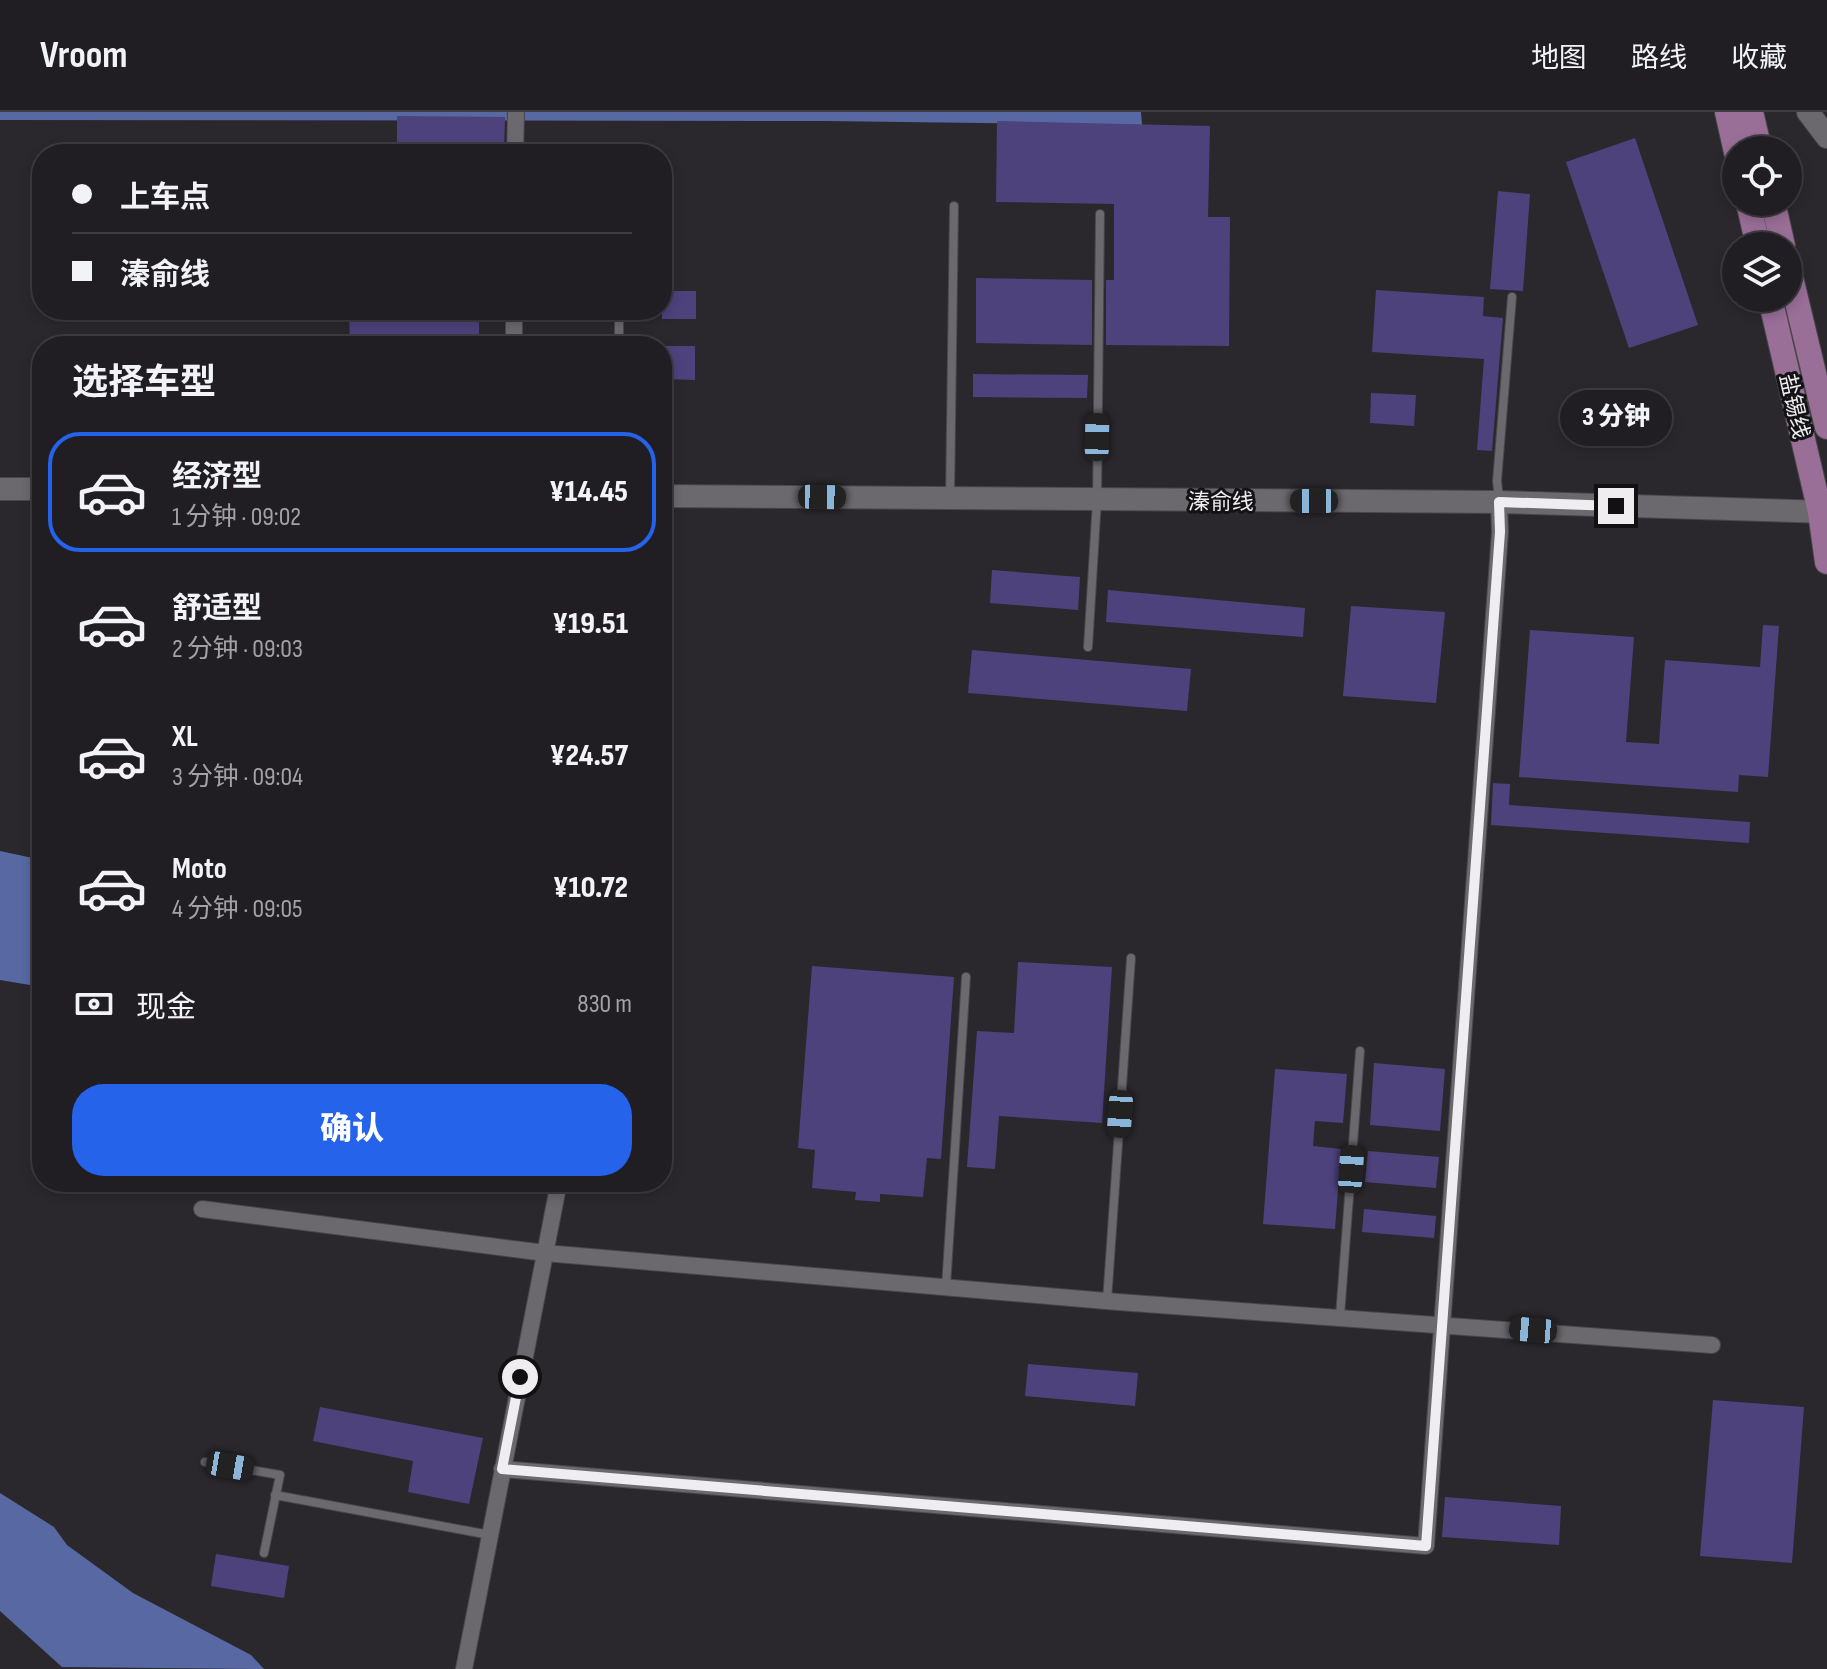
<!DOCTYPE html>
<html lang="zh">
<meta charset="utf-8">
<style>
:root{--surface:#201e22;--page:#2d2b2f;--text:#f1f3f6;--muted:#a2a2a5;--line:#3d3c40;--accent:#2563eb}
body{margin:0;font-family:"Sofia Sans Condensed","Noto Sans SC",sans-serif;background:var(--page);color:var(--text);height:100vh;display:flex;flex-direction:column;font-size:30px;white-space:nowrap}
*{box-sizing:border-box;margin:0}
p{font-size:26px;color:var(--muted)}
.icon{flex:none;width:44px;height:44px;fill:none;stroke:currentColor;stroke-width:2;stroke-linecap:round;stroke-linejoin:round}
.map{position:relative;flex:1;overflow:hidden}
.side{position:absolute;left:32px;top:224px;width:640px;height:856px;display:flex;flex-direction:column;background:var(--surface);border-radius:32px;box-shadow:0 4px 12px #0003,0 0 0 2px var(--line)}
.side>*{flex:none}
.hud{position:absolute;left:32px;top:32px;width:640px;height:176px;border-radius:32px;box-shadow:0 4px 12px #0003,0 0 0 2px var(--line);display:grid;align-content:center;height:176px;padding:0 40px;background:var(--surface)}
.fabs{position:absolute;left:1722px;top:24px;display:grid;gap:16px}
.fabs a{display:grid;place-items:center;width:80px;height:80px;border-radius:50%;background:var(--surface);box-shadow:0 4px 12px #0003,0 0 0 2px var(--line);font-size:40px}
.end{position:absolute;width:36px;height:36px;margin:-18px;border:10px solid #efedf0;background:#111;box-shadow:0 0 0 4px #111}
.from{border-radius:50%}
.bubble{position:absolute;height:56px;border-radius:28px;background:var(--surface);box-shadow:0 4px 12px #0003,0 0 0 2px var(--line);font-size:26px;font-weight:800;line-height:56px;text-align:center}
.car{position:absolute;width:24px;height:48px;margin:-24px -12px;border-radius:10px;box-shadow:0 0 6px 2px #0007;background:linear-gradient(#222 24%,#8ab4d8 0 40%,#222 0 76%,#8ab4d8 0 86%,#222 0)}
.hud b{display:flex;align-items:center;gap:28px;height:76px;font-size:30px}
.hud b+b{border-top:2px solid var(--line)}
.hud i{width:20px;height:20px;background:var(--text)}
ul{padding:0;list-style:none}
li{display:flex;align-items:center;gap:24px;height:120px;margin:0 16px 12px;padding:0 24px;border:4px solid transparent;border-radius:32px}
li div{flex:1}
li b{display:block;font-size:30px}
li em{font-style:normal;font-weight:800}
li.selected{border-color:var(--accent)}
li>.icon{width:72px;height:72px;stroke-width:1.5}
h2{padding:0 40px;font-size:36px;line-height:96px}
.pay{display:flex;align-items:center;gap:20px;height:88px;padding:0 40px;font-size:30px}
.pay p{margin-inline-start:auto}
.primary-button{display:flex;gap:16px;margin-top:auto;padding:16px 40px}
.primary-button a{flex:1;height:92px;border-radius:32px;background:var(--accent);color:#fff;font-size:32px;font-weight:800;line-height:92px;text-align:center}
header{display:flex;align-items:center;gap:48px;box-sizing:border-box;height:112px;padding:0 40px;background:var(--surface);border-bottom:2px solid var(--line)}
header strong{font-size:38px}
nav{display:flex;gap:44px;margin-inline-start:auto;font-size:28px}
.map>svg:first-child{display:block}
.water{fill:#5768a3}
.building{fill:#4d427c}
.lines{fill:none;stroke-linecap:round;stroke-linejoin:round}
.lane-casing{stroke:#49464a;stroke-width:10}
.street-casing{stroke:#49464a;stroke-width:18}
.secondary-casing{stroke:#49464a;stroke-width:24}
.primary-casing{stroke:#49464a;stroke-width:26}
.lane{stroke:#6b686e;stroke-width:8}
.street{stroke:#6b686e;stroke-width:16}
.secondary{stroke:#6b686e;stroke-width:22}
.primary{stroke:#996e97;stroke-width:24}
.route{stroke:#efedf0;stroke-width:10}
.labels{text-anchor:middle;stroke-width:6;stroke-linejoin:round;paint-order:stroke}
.street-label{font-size:22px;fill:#efedf0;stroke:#131214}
</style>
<header>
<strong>Vroom</strong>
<nav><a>地图</a><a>路线</a><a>收藏</a></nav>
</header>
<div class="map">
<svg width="1827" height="1557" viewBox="0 0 1827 1557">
<rect width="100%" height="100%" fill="#2b282d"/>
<path class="water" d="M0 0H1141L1142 13 826 9 0 8Z
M0 739 42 748V875L0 868Z
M0 1381 54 1415 67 1433 133 1481 251 1543 264 1557 62 1555 0 1499Z"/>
<path class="building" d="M397 4 505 5 504 42H397Z
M997 9 1210 14 1208 105H1230L1229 234 1106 233V168H1114V92L996 90Z
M1635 26 1698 213 1629 236 1566 50Z
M1498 79 1530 82 1523 179 1490 177Z
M976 166 1092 168V233L976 231Z
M1376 178 1484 185 1483 204 1503 206 1492 339 1477 338 1484 247 1372 240Z
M662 179H696V207H662Z
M349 198H479V234H350Z
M662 234H695V268L662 267Z
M973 262 1088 263 1087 286 973 285Z
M1371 281 1416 283 1414 314 1370 311Z
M992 458 1080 465 1078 498 990 491Z
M1108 478 1305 496 1303 525 1106 510Z
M1351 494 1445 500 1436 591 1343 584Z
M1763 513 1779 514 1768 665 1739 663 1738 680 1519 665 1530 518 1634 525 1626 630 1659 632 1665 548 1760 555Z
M972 538 1191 557 1187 599 968 581Z
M1493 671 1510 672 1509 693 1750 710 1749 731 1491 713Z
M1018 850 1112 855 1102 1011 999 1004 995 1057 967 1055 977 919 1014 921Z
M812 854 954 865 941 1047 927 1046 923 1085 880 1082V1090L855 1088 856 1080 812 1076 815 1038 798 1036Z
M1374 951 1445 957 1440 1019 1370 1013Z
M1275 957 1347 962 1343 1011 1315 1009 1313 1034 1341 1037 1335 1117 1263 1112Z
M1368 1039 1439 1045 1436 1076 1365 1070Z
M1364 1097 1436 1104 1434 1126 1362 1120Z
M1028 1252 1138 1261 1135 1294 1025 1284Z
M1713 1288 1804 1295 1792 1451 1700 1444Z
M320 1295 483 1326 469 1392 408 1380 413 1349 313 1329Z
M1445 1385 1561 1394 1559 1433 1442 1425Z
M216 1442 289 1454 284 1486 211 1474Z"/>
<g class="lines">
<g class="lane-casing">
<path id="lane" d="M619 198V234
M950 386 954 94
M1499 387 1497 369 1512 185
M1088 535 1097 388 1100 102
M946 1175 966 865
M1107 1189 1131 846
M1340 1204 1360 939
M205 1350 280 1363 264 1441
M275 1383 490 1423"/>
</g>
<g class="street-casing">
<path id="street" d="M515 42 516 0
M514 234V198
M202 1097 545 1141 1118 1190 1712 1233
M502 1357 1426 1434 1500 420 1499 390
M464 1557 559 1070"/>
</g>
<g class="secondary-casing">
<path id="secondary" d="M1808 0 1827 25
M0 377H42
M662 384 1499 390 1827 400"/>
</g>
<g class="primary-casing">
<path id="primary" d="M1727 0 1736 40
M1751 0 1760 38
M1748 90 1758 134
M1773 90 1783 134
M1788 153 1827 315
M1770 186 1820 400 1827 450"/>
</g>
<use href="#lane" class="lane"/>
<use href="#street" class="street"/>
<use href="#secondary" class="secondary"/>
<use href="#primary" class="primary"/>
</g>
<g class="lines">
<path class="route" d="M520 1265 502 1357 1426 1434 1500 420 1499 390 1616 394"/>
</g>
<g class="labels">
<g class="street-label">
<text transform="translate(1795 294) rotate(77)" y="8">盐锡线</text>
<text x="1221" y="397">溱俞线</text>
</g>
</g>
</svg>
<div class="fabs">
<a><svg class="icon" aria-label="locate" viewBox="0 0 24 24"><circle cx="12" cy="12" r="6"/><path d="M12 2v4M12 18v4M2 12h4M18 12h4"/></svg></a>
<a><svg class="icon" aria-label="layers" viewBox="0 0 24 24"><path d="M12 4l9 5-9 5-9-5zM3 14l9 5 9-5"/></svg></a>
</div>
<i class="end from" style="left:520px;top:1265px"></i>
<i class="end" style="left:1616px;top:394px"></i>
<div class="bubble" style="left:1560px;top:278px;width:112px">3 分钟</div>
<i class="car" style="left:1097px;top:325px;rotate:1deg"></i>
<i class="car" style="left:822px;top:385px;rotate:91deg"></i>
<i class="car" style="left:1314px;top:389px;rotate:270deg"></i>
<i class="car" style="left:1120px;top:1002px;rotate:184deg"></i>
<i class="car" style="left:1351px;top:1057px;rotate:4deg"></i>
<i class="car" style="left:1533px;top:1218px;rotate:275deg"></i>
<i class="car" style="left:230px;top:1354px;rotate:100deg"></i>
<div class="hud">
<b><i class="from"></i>上车点</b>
<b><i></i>溱俞线</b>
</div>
<section class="side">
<h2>选择车型</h2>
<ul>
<li class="selected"><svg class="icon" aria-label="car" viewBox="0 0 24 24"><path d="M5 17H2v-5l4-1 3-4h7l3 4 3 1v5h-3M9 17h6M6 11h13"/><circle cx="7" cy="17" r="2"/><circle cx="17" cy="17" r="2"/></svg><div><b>经济型</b><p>1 分钟 · 09:02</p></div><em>¥14.45</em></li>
<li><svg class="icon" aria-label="car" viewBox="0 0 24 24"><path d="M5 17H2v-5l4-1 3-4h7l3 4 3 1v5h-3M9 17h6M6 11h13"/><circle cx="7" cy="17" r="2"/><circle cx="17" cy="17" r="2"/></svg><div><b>舒适型</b><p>2 分钟 · 09:03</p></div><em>¥19.51</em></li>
<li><svg class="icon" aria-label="car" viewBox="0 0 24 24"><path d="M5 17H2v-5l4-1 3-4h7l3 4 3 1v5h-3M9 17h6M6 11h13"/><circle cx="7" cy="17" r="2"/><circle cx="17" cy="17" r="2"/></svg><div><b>XL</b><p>3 分钟 · 09:04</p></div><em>¥24.57</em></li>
<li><svg class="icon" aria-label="car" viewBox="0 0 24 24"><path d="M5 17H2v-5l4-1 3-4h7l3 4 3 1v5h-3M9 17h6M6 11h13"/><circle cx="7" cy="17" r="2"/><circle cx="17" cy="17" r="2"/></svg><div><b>Moto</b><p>4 分钟 · 09:05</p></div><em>¥10.72</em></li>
</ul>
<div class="pay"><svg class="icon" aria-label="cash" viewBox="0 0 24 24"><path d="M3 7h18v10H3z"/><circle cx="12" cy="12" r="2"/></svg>现金<p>830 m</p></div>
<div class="primary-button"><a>确认</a></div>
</section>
</div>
